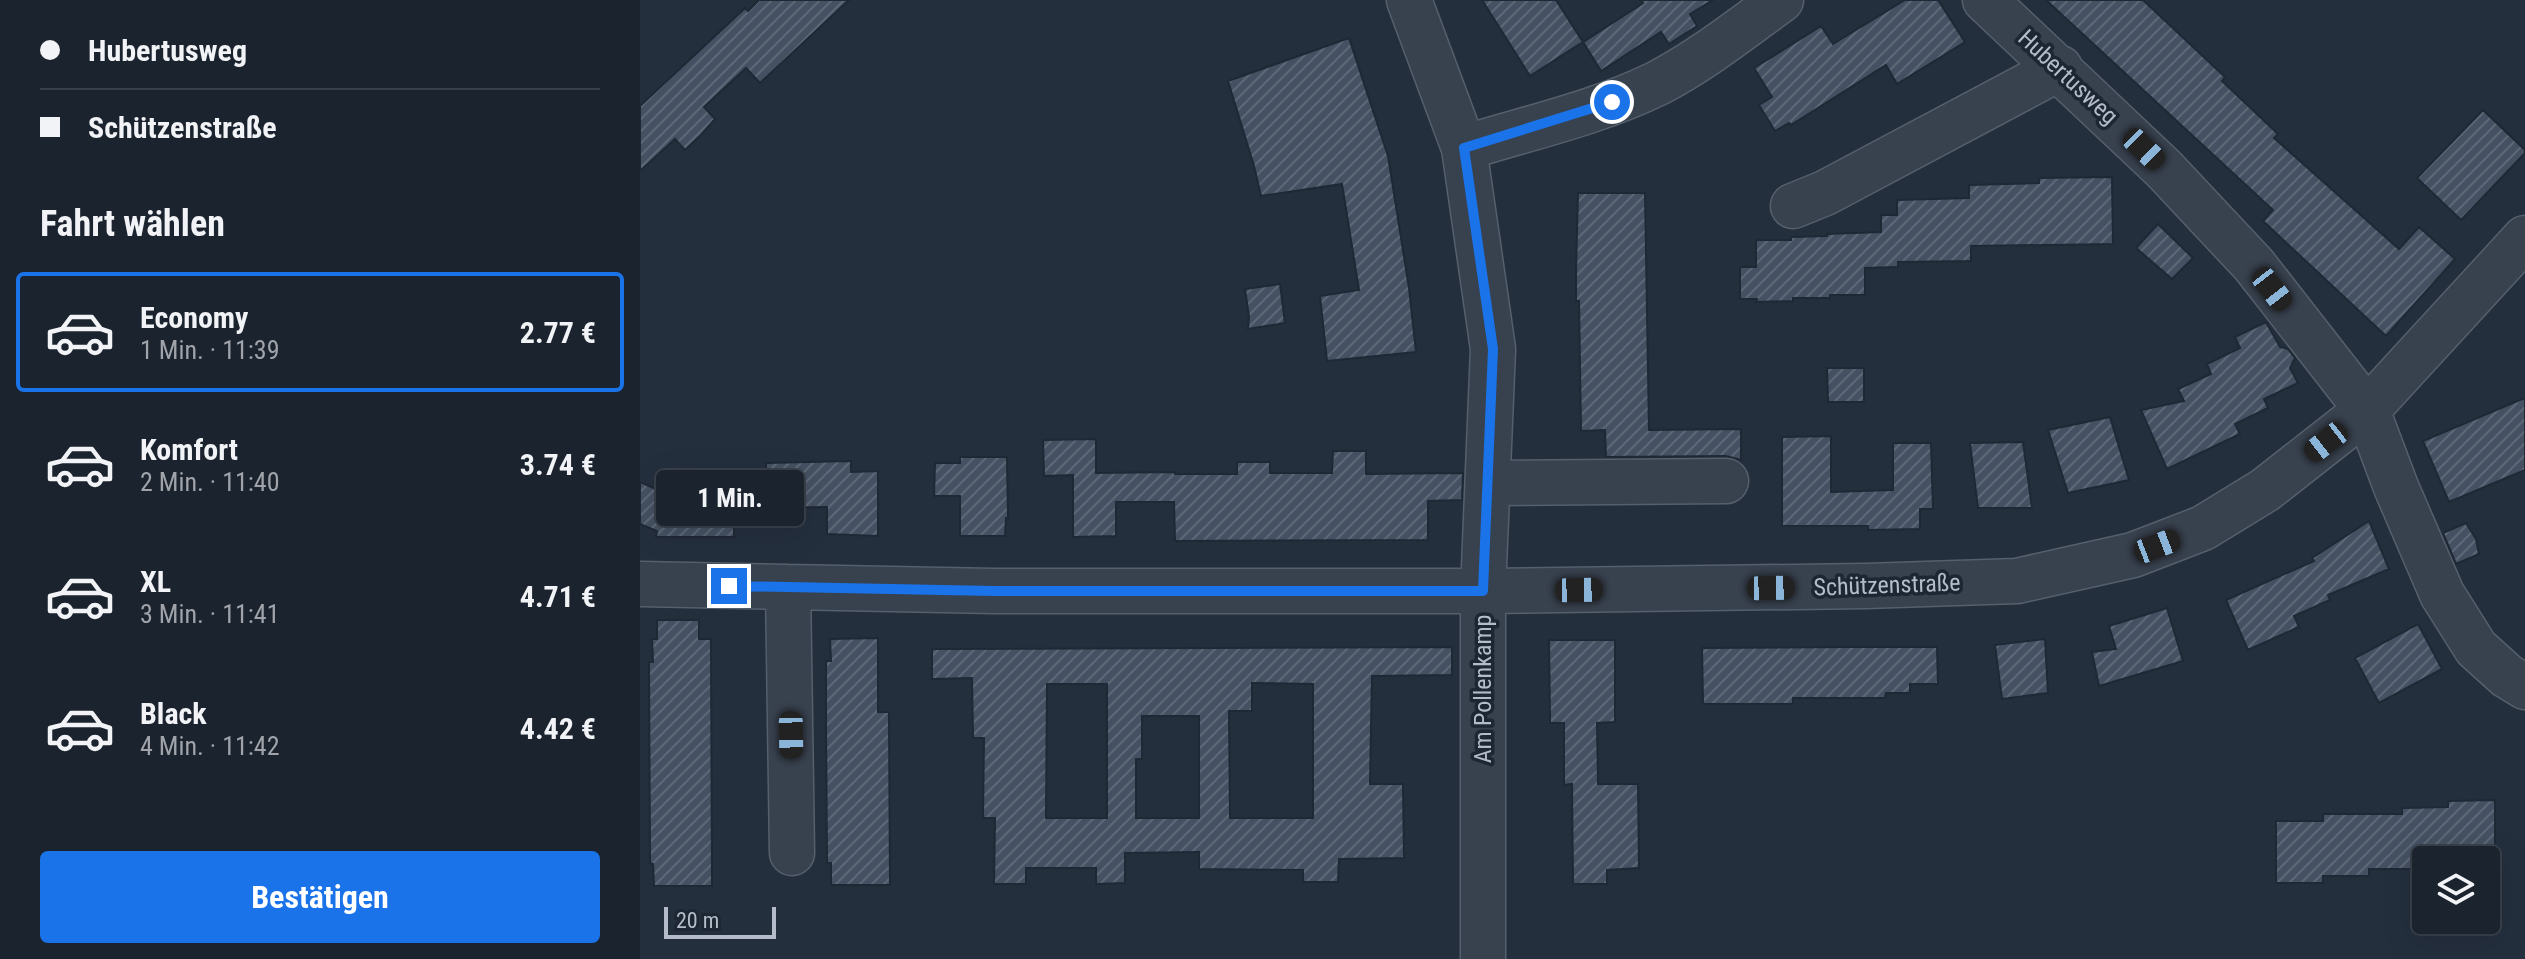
<!DOCTYPE html>
<html lang="de">
<meta charset="utf-8">
<style>
:root{--surface:#1b232e;--page:#242b36;--text:#f1f3f6;--muted:#a0a4aa;--line:#39404a;--accent:#1a73e8}
body{margin:0;font-family:"Roboto Condensed",sans-serif;background:var(--page);color:var(--text);height:100vh;display:flex;flex-direction:column;font-size:30px;white-space:nowrap}
*{box-sizing:border-box;margin:0}
p{font-size:26px;color:var(--muted)}
.icon{flex:none;width:44px;height:44px;fill:none;stroke:currentColor;stroke-width:2;stroke-linecap:round;stroke-linejoin:round}
.map{position:relative;flex:1;overflow:hidden}
.drawer{display:flex;flex-direction:column;background:var(--surface);width:640px}
.drawer>*{flex:none}
.banner{display:grid;align-content:center;height:176px;padding:0 40px;background:var(--surface)}
.buttons{position:absolute;left:1772px;top:846px;display:grid;gap:16px}
.buttons a{display:grid;place-items:center;width:88px;height:88px;border-radius:8px;background:var(--surface);box-shadow:0 8px 32px #0002,0 0 0 2px var(--line);font-size:40px}
.scale{position:absolute;left:24px;bottom:20px;width:112px;box-sizing:border-box;padding-left:8px;border:4px solid #b4bcc9;border-top:0;font-size:22px;line-height:28px;white-space:nowrap;color:#b4bcc9;-webkit-text-stroke:6px #1d2633;paint-order:stroke}
.end{position:absolute;width:36px;height:36px;margin:-18px;border:10px solid #1a73e8;background:#fff;box-shadow:0 0 0 4px #fff}
.from{border-radius:50%}
.bubble{position:absolute;height:56px;border-radius:8px;background:var(--surface);box-shadow:0 8px 32px #0002,0 0 0 2px var(--line);font-size:26px;font-weight:700;line-height:56px;text-align:center}
.car{position:absolute;width:24px;height:48px;margin:-24px -12px;border-radius:10px;box-shadow:0 0 6px 2px #0007;background:linear-gradient(#222 24%,#8ab4d8 0 40%,#222 0 76%,#8ab4d8 0 86%,#222 0)}
.banner b{display:flex;align-items:center;gap:28px;height:76px;font-size:30px}
.banner b+b{border-top:2px solid var(--line)}
.banner i{width:20px;height:20px;background:var(--text)}
ul{padding:0;list-style:none}
li{display:flex;align-items:center;gap:24px;height:120px;margin:0 16px 12px;padding:0 24px;border:4px solid transparent;border-radius:8px}
li div{flex:1}
li b{display:block;font-size:30px}
li em{font-style:normal;font-weight:700}
li.selected{border-color:var(--accent)}
li>.icon{width:72px;height:72px;stroke-width:1.5}
h2{padding:0 40px;font-size:36px;line-height:96px}
.action{display:flex;gap:16px;margin-top:auto;padding:16px 40px}
.action a{flex:1;height:92px;border-radius:8px;background:var(--accent);color:#fff;font-size:32px;font-weight:700;line-height:92px;text-align:center}
main{display:flex;flex:1;min-height:0}
.map>svg:first-child{display:block}
.building{fill:url(#building-hatch);stroke:#1f2835;stroke-width:2;fill-rule:evenodd}
.lines{fill:none;stroke-linecap:round;stroke-linejoin:round}
.minor-casing{stroke:#565f6c;stroke-width:47}
.minor{stroke:#38414e;stroke-width:44}
.route{stroke:#1a73e8;stroke-width:10}
.labels{text-anchor:middle;stroke-width:7;stroke-linejoin:round;paint-order:stroke}
.street-label{font-size:24px;fill:#b4bcc9;stroke:#1d2633}
</style>
<main>
<section class="drawer">
<div class="banner">
<b><i class="from"></i>Hubertusweg</b>
<b><i></i>Schützenstraße</b>
</div>
<h2>Fahrt wählen</h2>
<ul>
<li class="selected"><svg class="icon" aria-label="car" viewBox="0 0 24 24"><path d="M5 17H2v-5l4-1 3-4h7l3 4 3 1v5h-3M9 17h6M6 11h13"/><circle cx="7" cy="17" r="2"/><circle cx="17" cy="17" r="2"/></svg><div><b>Economy</b><p>1 Min. · 11:39</p></div><em>2.77 €</em></li>
<li><svg class="icon" aria-label="car" viewBox="0 0 24 24"><path d="M5 17H2v-5l4-1 3-4h7l3 4 3 1v5h-3M9 17h6M6 11h13"/><circle cx="7" cy="17" r="2"/><circle cx="17" cy="17" r="2"/></svg><div><b>Komfort</b><p>2 Min. · 11:40</p></div><em>3.74 €</em></li>
<li><svg class="icon" aria-label="car" viewBox="0 0 24 24"><path d="M5 17H2v-5l4-1 3-4h7l3 4 3 1v5h-3M9 17h6M6 11h13"/><circle cx="7" cy="17" r="2"/><circle cx="17" cy="17" r="2"/></svg><div><b>XL</b><p>3 Min. · 11:41</p></div><em>4.71 €</em></li>
<li><svg class="icon" aria-label="car" viewBox="0 0 24 24"><path d="M5 17H2v-5l4-1 3-4h7l3 4 3 1v5h-3M9 17h6M6 11h13"/><circle cx="7" cy="17" r="2"/><circle cx="17" cy="17" r="2"/></svg><div><b>Black</b><p>4 Min. · 11:42</p></div><em>4.42 €</em></li>
</ul>
<div class="action"><a>Bestätigen</a></div>
</section>
<div class="map">
<svg width="1885" height="959" viewBox="0 0 1885 959">
<defs>
<pattern id="building-hatch" width="6" height="6" patternUnits="userSpaceOnUse" patternTransform="scale(2)"><rect width="6" height="6" fill="#455162"/><path d="M-1 1l2-2M0 6l6-6M5 7l2-2" fill="none" stroke="#5d6877"/></pattern>
</defs>
<rect width="100%" height="100%" fill="#242f3e"/>
<path class="building" d="M119 0H209L120 83 106 68 64 107 75 119 61 135 45 150 35 139 0 171V106L105 8 108 11Z
M842 0H916L943 42 1003 3 1000 0H1073L1050 14 1057 26 1029 44 1021 32 961 71 943 42 890 76Z
M1265 0H1298L1325 42 1257 84 1246 65 1151 125 1149 123 1135 131 1119 105 1132 97 1114 68 1181 26 1193 44Z
M1406 0H1503L1585 77 1582 81 1638 134 1634 138 1759 249 1779 227 1815 259 1746 336 1623 221 1633 210Z
M709 38 748 156 769 288 776 352 687 361 680 296 719 290 702 184 621 196 614 166 588 81Z
M1843 110 1885 150V153L1821 220 1777 178Z
M1472 177 1473 244 1331 246V261L1258 262V267L1225 268V295H1190V298H1153V301L1116 302 1117 299H1100V267H1116V240H1151V237L1187 236V234L1241 232V215H1257V200L1329 198V185L1399 183V178Z
M938 193H1005L1009 430 1101 429V460L1086 456 966 457 965 430 941 431 939 301H936V271Z
M1518 224 1553 258 1532 279 1496 248Z
M640 284 645 323 608 329 609 317 605 289Z
M1626 322 1640 347 1648 349 1655 358 1650 368 1658 383 1624 399 1628 408 1595 424 1600 434 1527 469 1501 410 1544 401 1538 389 1571 374 1567 364 1600 348 1595 337Z
M1187 368H1224V402H1188Z
M1885 398V470L1809 502 1783 441Z
M1470 417 1489 480 1428 493 1408 430Z
M1191 436V492L1253 490V443H1291L1293 509H1280V529L1228 530V526H1142V437Z
M456 439V473L535 472V474H597V462H630V473H692L693 451H726V474L823 473 822 500 788 501V540L535 541 534 502H476V536L433 537V475L404 476 403 440Z
M1383 442 1392 508H1338L1330 443Z
M320 457H367L368 518H366L365 536H320V496H294L295 463H320Z
M211 461V472L238 471V536L187 534V507L126 508V463Z
M0 482 20 491H94V537H16L17 531 0 524Z
M1729 521 1749 569 1688 595 1690 600 1654 616 1659 627 1608 650 1586 600 1674 561 1672 558Z
M1826 523 1836 539 1839 554 1816 564 1803 533Z
M1527 608 1543 661 1459 686 1452 652 1476 649 1469 626Z
M17 620H59V639H71L72 886H14L13 864 10 863 9 662H13L12 639H17Z
M1778 624 1802 669 1739 703 1715 658Z
M238 638V712H249L250 885H191V863H187L186 721V661H191L190 639Z
M1405 639 1408 693 1362 699 1355 645Z
M909 640H975V722L957 723 958 784H998L999 868 967 870V884H933L932 784 924 785V723H910Z
M812 647V675L732 676 730 784H763L764 858 699 859 698 882H663V870L559 869V852L485 853V883L456 884V868H386V884H354L355 818H343L344 738H333L332 678 292 679V649ZM612 683 673 684V818H590L589 711H612ZM407 684H467V818H406ZM502 716H559V818H496V759H502Z
M1208 647H1297L1298 684H1270V693H1246L1245 698H1153V704H1063L1062 648Z
M1855 800V860H1786V869H1729V876H1683V883H1636V821H1683V814H1762V808L1808 807V801Z"/>
<g class="lines">
<g class="minor-casing">
<path id="minor" d="M769 0 824 148 853 349 843 591V959
M1345 0 1524 169 1614 265 1727 410 1756 487 1802 594 1836 648 1867 676 1885 687
M824 148C888 128 957 113 1018 83 1062 60 1101 29 1141 0
M1153 206 1185 193 1420 68
M848 483 1086 481
M0 584 354 591H843L1226 586 1377 581 1493 555 1563 528 1625 490 1727 410 1885 238
M148 587 152 853"/>
</g>
<use href="#minor" class="minor"/>
</g>
<g class="lines">
<path class="route" d="M89 586 354 591H843L853 349 824 148 972 102"/>
</g>
<g class="labels">
<g class="street-label">
<text transform="translate(1428 77) rotate(43)" y="8">Hubertusweg</text>
<text transform="translate(1247 585) rotate(-2)" y="8">Schützenstraße</text>
<text transform="translate(843 689) rotate(-90)" y="8">Am Pollenkamp</text>
</g>
</g>
</svg>
<div class="buttons">
<a><svg class="icon" aria-label="layers" viewBox="0 0 24 24"><path d="M12 4l9 5-9 5-9-5zM3 14l9 5 9-5"/></svg></a>
</div>
<div class="scale">20 m</div>
<i class="end from" style="left:972px;top:102px"></i>
<i class="end" style="left:89px;top:586px"></i>
<div class="bubble" style="left:16px;top:470px;width:148px">1 Min.</div>
<i class="car" style="left:1504px;top:149px;rotate:134deg"></i>
<i class="car" style="left:1632px;top:289px;rotate:142deg"></i>
<i class="car" style="left:1686px;top:442px;rotate:232deg"></i>
<i class="car" style="left:1517px;top:546px;rotate:69deg"></i>
<i class="car" style="left:1131px;top:588px;rotate:89deg"></i>
<i class="car" style="left:939px;top:590px;rotate:89deg"></i>
<i class="car" style="left:151px;top:735px;rotate:179deg"></i>
</div>
</main>
